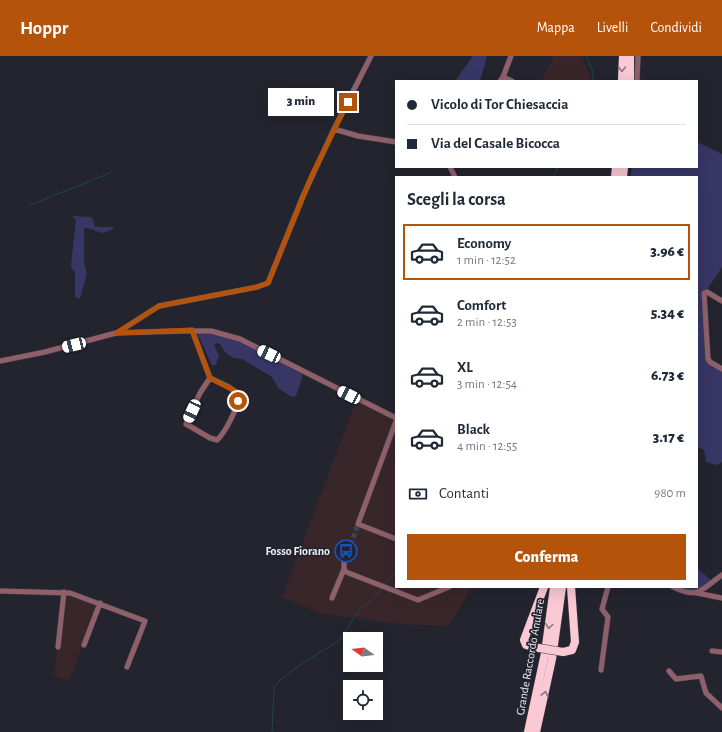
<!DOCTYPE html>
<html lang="it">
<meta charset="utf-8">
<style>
:root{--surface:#fff;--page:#f6f6f7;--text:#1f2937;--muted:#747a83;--line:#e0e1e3;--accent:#b45309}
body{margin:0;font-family:"Alegreya Sans",sans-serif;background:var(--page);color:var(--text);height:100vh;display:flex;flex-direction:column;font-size:15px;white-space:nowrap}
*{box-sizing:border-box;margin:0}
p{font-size:13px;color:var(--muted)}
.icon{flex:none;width:22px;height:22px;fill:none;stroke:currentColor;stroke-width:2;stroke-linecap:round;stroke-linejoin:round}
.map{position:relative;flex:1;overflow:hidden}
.details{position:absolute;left:395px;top:120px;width:303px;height:412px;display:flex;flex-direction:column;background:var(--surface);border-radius:0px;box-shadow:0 4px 16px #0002}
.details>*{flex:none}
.guide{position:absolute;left:395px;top:24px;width:303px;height:88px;border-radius:0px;box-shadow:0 4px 16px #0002;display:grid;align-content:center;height:88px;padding:0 12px;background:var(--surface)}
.needle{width:26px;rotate:285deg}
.fabs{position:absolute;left:343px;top:576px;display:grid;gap:8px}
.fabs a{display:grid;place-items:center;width:40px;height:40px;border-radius:0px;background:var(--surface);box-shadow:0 4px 16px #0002;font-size:20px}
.end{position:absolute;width:18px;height:18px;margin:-9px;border:5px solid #b45309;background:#fff;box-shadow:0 0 0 2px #fff}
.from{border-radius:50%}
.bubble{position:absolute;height:28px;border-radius:0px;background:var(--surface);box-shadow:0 4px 16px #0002;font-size:13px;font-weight:800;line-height:28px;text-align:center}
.car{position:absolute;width:12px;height:24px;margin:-12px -6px;border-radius:5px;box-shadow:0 0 3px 1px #0007;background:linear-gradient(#fff 24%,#345 0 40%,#fff 0 76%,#345 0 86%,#fff 0)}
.guide b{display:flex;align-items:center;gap:14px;height:38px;font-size:15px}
.guide b+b{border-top:1px solid var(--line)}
.guide i{width:10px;height:10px;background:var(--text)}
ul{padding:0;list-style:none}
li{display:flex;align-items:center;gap:12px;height:56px;margin:0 8px 6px;padding:0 4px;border:2px solid transparent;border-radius:0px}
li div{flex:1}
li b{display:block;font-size:15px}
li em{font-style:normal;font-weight:800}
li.current{border-color:var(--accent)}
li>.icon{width:36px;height:36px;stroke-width:1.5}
h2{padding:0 12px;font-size:18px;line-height:48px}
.pay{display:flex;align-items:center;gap:10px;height:44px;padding:0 12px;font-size:15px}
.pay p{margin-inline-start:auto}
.button{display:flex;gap:8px;margin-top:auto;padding:8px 12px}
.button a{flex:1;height:46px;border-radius:0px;background:var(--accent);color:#fff;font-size:16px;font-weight:800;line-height:46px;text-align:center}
header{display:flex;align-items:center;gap:24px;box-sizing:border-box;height:56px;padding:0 20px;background:var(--accent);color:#fff}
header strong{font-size:19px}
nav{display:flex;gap:22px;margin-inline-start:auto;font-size:14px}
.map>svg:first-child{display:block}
.industrial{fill:#39262a}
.green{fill:#373665}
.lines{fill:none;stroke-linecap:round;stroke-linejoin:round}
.stream{stroke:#1c494c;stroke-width:1}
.minor-tunnel{stroke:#41424c;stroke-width:5;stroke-dasharray:5 2.5;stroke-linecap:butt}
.minor-casing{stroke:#3f404a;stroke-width:6}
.highway-casing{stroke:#3f404a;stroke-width:9}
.minor{stroke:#8f606a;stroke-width:5}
.highway{stroke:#fac9d3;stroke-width:8}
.highway-bridge-casing{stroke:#3f404a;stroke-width:9;stroke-linecap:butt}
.highway-bridge{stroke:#fac9d3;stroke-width:8}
.oneway{stroke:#8e7680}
.route{stroke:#b45309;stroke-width:5}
.labels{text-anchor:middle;stroke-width:3.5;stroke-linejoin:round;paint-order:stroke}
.poi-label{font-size:12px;font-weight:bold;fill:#ececf4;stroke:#23242e;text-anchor:end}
.street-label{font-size:12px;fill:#ececf4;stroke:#23242e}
</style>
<header>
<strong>Hoppr</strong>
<nav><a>Mappa</a><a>Livelli</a><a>Condividi</a></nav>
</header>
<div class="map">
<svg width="722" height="676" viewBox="0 0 722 676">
<rect width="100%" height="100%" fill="#23242e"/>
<path class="industrial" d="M554 0H582L590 18 589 25H541Z
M356 345 396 364V531H472L449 570 398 568 320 557 282 541Z
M65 539 98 549 69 625 54 619 57 594 61 591Z"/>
<path class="green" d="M473 0H487L480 25H455Z
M697 86 722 98V211L701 243 706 304 722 315V406L717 409 706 406 704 394 697 390V121H630L632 111H697Z
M73 160 92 161 95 171H113L114 173 102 177 87 172H84V207L87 217 80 243 75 241V216L72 213 71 209 76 163 73 162Z
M201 276C239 281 269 300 302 318V322L296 340 292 341 278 332 272 321 242 303 233 302 225 296 220 288 216 287 214 290 219 299 216 309H212L198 279Z
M697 512 713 526 699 536 673 531H697Z"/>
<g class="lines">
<path class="stream" d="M586 0 593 16V25
M553 121 558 111
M30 149 110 117
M385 528 396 515
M272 676 274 631 280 624 303 607 340 584 358 555 371 545 382 532"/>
<path class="minor-tunnel" d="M348 496 358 468"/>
<g class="minor-casing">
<path id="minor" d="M503 21 512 25
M500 25 503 21 511 0
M637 25 638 0
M334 73 371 0
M450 111 455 121
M722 245 707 236 704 237 708 303 710 306 722 313
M192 274 210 322 229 331 238 338C240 349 225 377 217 384L210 382 186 368 200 337 210 322
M117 277 159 250 257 231 268 227 303 140 334 73 358 80 396 86
M0 305 45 296 116 277 183 275H211L240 283 396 362
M396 365 358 468 396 483
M344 513 346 516 418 544 449 531
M673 531C700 544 701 533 722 519
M0 535 70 537 145 565 127 611
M697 537 722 542
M332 542 344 513V506L348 496
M84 589 100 547
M58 591 64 536
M712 595 722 596
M601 614 608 561 602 553 608 531
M669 615 676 623 701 620 706 637 722 652"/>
</g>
<g class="highway-casing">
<path id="highway" d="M622 25 623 0
M630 25V0
M615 121 616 111
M623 121 624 111
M533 591 526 589 524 584 544 531
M563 596 572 594 575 586 571 531
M528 676 545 597 554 531
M536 676 552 603 562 531"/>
</g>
<use href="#minor" class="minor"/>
<use href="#highway" class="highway"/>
<g class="highway-bridge-casing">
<path id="highway-bridge" d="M533 591 563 596"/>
</g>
<use href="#highway-bridge" class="highway-bridge"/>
</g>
<defs><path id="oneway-chevron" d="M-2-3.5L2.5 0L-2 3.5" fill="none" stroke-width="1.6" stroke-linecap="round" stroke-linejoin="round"/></defs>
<g class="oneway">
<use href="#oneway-chevron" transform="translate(622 13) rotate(91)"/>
<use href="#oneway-chevron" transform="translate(549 570) rotate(98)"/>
<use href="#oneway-chevron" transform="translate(545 638) rotate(-78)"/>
</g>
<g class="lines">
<path class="route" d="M238 345 237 336 210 322 192 274 116 277 159 250 257 231 268 227 312 119 348 46"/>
</g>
<defs>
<g id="bus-ring" transform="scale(1.15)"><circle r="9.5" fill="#23242e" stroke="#1a4fb4" stroke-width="1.5"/><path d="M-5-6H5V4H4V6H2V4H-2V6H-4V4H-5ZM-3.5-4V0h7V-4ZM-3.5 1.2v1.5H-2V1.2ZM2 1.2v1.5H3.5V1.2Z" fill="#1a4fb4"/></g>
</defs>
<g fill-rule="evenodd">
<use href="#bus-ring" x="346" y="495"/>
</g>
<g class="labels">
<g class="poi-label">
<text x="330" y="499">Fosso Fiorano</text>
</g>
<g class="street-label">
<text transform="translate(530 601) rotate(-80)" y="4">Grande Raccordo Anulare</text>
</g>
</g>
</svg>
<div class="fabs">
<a><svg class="needle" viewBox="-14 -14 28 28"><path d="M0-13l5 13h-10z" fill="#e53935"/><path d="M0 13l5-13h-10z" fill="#747a83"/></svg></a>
<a><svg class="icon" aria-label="locate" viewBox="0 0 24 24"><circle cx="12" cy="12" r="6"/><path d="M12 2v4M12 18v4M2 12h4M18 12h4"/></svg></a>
</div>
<i class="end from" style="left:238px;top:345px"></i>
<i class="end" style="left:348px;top:46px"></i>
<div class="bubble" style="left:268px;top:32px;width:66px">3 min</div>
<i class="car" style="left:74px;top:289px;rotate:256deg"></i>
<i class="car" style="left:269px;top:298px;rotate:295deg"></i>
<i class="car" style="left:349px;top:339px;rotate:296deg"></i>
<i class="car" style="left:192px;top:355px;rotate:205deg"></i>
<div class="guide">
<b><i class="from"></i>Vicolo di Tor Chiesaccia</b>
<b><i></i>Via del Casale Bicocca</b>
</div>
<section class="details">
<h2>Scegli la corsa</h2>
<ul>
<li class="current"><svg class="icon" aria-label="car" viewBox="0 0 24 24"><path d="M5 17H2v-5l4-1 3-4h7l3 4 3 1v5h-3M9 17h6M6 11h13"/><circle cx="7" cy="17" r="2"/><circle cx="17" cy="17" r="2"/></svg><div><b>Economy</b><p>1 min · 12:52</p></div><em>3.96 €</em></li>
<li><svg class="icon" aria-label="car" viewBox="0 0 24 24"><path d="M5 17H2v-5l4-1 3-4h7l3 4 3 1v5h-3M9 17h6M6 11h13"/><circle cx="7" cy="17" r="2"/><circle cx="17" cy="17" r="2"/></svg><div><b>Comfort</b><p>2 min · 12:53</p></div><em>5.34 €</em></li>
<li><svg class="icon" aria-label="car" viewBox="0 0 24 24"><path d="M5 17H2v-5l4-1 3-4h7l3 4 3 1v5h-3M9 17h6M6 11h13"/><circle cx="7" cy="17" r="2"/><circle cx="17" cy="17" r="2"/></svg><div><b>XL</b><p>3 min · 12:54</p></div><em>6.73 €</em></li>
<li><svg class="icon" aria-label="car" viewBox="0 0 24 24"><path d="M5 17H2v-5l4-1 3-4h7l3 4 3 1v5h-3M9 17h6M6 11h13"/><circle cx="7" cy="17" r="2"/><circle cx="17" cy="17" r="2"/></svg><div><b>Black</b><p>4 min · 12:55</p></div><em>3.17 €</em></li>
</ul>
<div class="pay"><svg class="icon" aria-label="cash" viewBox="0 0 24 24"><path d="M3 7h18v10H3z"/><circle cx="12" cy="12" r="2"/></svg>Contanti<p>980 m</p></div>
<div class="button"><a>Conferma</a></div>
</section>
</div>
